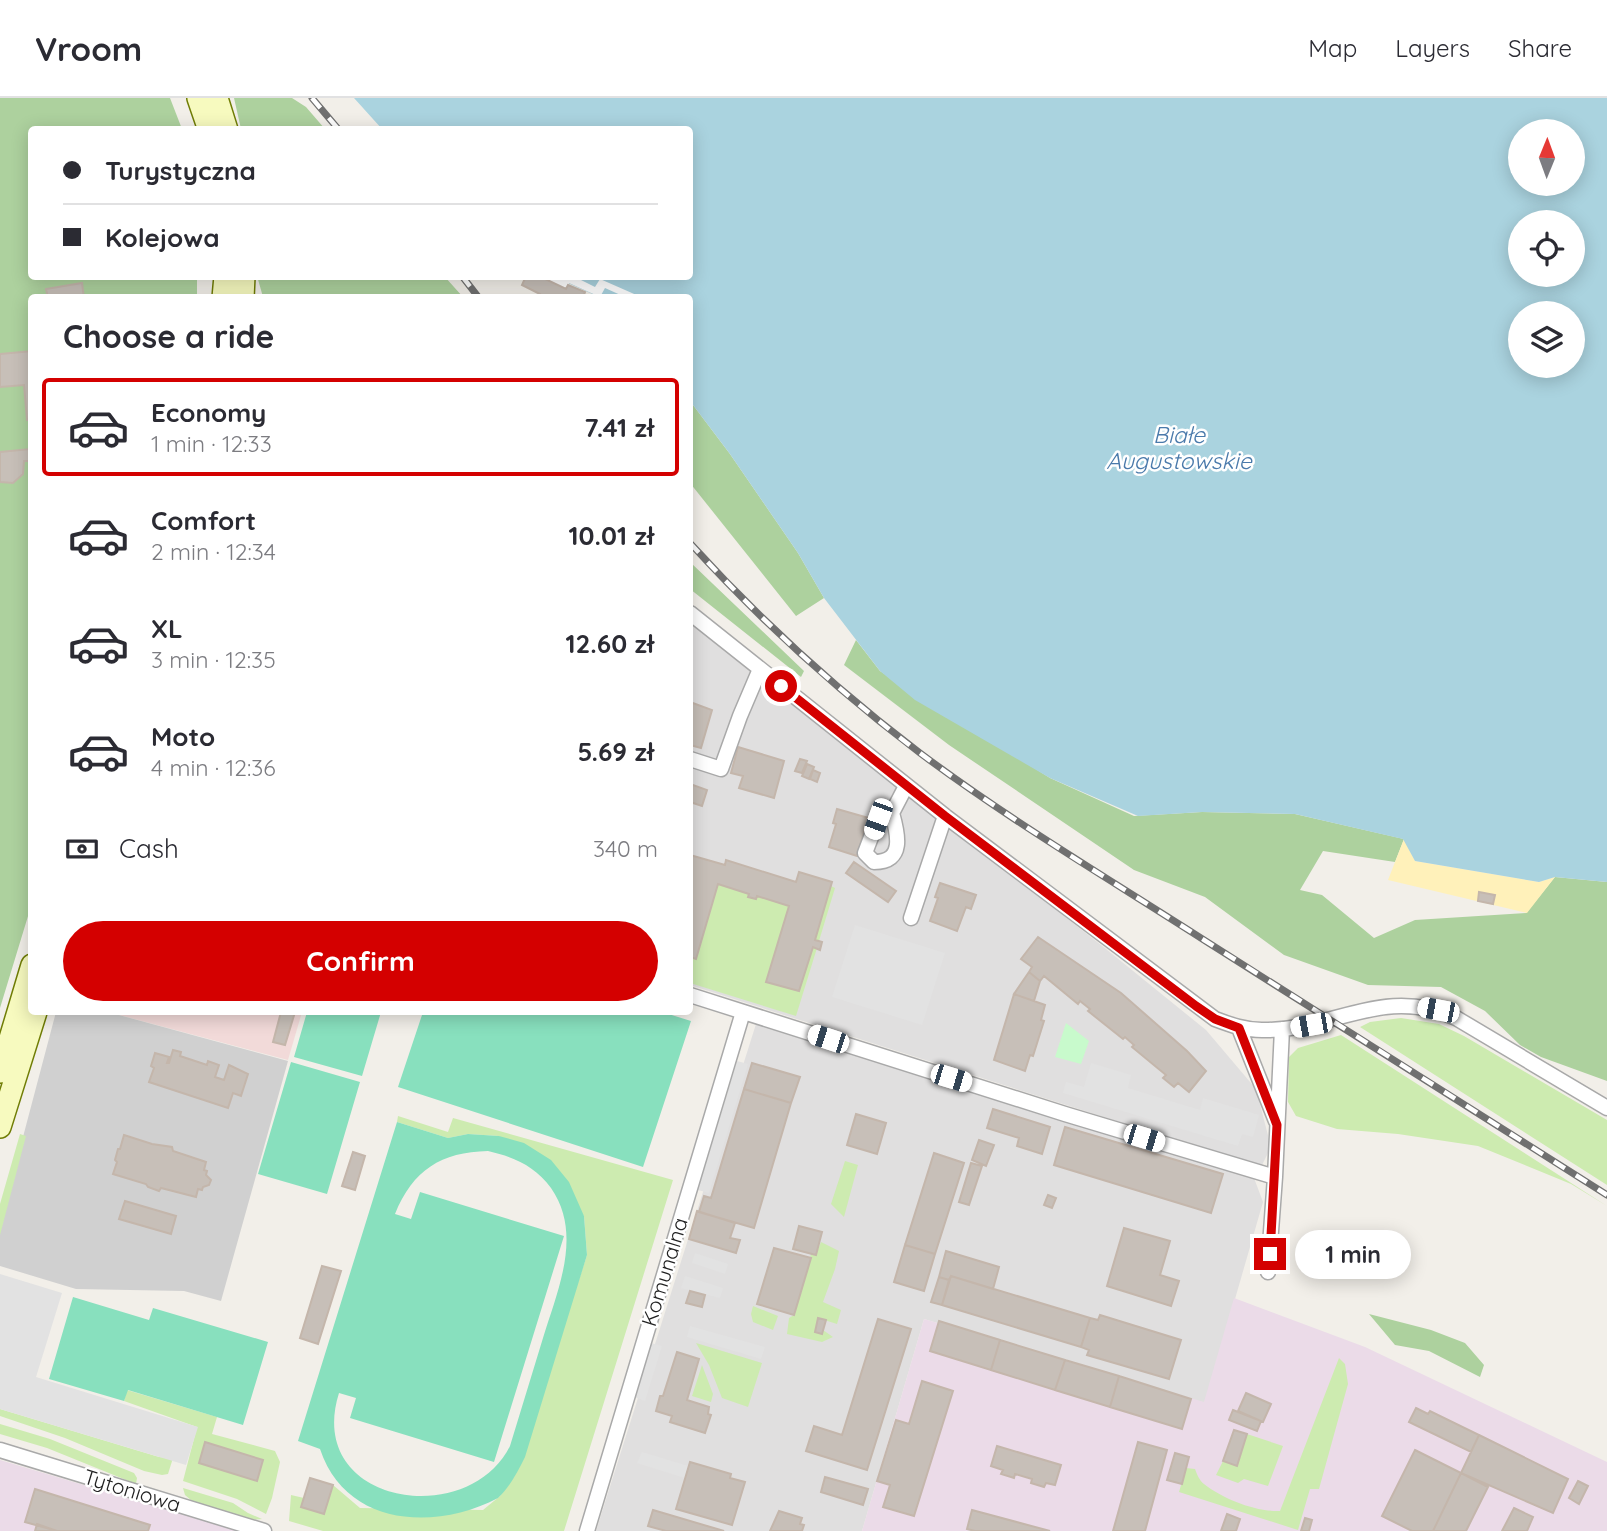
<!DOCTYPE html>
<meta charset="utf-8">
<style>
:root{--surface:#fff;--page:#f2f2f3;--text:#2b2b33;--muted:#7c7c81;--line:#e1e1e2;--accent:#d40000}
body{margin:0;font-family:Quicksand,sans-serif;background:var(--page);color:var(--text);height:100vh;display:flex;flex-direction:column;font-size:26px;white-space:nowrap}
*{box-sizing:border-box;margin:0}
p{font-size:23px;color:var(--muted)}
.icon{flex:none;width:38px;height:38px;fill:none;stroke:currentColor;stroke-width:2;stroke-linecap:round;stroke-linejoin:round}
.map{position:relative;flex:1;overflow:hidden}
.details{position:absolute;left:28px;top:196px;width:665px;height:721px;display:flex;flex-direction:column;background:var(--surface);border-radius:7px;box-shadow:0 4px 18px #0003}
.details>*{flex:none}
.hud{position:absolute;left:28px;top:28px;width:665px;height:154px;border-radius:7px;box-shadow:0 4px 18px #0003;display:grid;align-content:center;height:154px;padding:0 35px;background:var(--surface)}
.needle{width:46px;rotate:1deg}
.fabs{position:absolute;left:1508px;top:21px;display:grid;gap:14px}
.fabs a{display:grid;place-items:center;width:77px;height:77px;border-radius:50%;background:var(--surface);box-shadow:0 4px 18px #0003;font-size:35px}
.end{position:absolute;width:32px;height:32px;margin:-16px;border:9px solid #d40000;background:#fff;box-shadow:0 0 0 4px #fff}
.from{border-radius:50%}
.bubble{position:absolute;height:49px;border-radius:24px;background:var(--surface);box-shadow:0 4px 18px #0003;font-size:23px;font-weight:700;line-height:49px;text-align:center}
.car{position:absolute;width:21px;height:42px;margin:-21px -10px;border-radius:9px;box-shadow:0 0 5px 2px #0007;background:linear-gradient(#fff 24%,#345 0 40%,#fff 0 76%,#345 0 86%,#fff 0)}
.hud b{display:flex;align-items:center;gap:24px;height:66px;font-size:26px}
.hud b+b{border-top:2px solid var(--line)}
.hud i{width:18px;height:18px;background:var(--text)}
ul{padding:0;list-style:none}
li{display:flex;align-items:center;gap:21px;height:98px;margin:0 14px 10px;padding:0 21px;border:4px solid transparent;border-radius:7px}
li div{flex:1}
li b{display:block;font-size:26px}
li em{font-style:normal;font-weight:700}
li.selected{border-color:var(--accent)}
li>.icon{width:63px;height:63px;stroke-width:1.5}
h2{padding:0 35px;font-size:32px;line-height:84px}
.pay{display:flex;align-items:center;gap:18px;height:77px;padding:0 35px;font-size:26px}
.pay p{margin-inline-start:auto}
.button{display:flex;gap:14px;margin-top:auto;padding:14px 35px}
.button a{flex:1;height:80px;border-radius:42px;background:var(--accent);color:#fff;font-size:28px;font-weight:700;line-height:80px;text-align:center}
header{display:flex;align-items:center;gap:42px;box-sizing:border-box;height:98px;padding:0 35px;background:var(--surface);border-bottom:2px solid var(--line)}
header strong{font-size:33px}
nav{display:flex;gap:38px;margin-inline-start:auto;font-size:24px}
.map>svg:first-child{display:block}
.residential{fill:#e0dfdf}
.commercial{fill:#f2dad9}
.industrial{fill:#ebdbe8}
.religious{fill:#d0d0d0}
.grass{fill:#cdebb0}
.forest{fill:#add19e}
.sand{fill:#fff1ba}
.park{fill:#c8facc}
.pitch{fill:#88e0be;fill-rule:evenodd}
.parking{fill:#e2e2e2}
.water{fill:#aad3df;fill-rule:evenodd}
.pier{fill:#fff}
.building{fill:#c7bfb8;stroke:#c4b6ab;stroke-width:2}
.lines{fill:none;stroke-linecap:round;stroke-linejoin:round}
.street-casing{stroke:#a9a9a9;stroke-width:17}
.secondary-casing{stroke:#707d05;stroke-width:24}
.street{stroke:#fff;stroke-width:14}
.secondary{stroke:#f7fabf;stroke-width:21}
.rail-casing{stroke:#707070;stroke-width:7}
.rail{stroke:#fff;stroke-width:4.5;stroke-dasharray:13;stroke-linecap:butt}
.route{stroke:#d40000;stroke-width:9}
.labels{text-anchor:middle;stroke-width:5;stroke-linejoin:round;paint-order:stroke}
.street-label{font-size:21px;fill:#222;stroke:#fff}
.water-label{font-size:23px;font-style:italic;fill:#4a7aab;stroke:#fff}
</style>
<header>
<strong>Vroom</strong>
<nav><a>Map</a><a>Layers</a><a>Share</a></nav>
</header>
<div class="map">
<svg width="1607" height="1433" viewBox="0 0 1607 1433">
<rect width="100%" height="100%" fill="#f2efe9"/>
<path class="residential" d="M690 525 1101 847 1206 932 1256 991 1271 1049 1261 1069 690 887Z
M756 926 1254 1080 1263 1104 1205 1305 924 1221 862 1433H596Z"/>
<path class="commercial" d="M108 914H302L288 962Z"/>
<path class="industrial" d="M1234 1200 1365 1249 1607 1364V1433H862L924 1221 1204 1304Z
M0 1362 238 1433H0Z"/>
<path class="religious" d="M56 914H108L288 963 221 1203 184 1193 76 1191 0 1168V1126Z"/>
<path class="grass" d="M718 786 749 796V799L756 801 757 798 789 808 767 884 799 893 813 849 817 850 796 918 690 885V859L696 860Z
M831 788 835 790 819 843 815 842Z
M1401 920 1439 926 1464 938 1607 1022V1087L1360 929 1370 924Z
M1341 937 1607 1108 1571 1086 1478 1048 1398 1036 1337 1031 1296 1018 1288 1004 1289 959 1298 950Z
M398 1018 448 1034 453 1020 673 1082 564 1433H323L289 1423 291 1397 304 1400 324 1416 333 1387 360 1410 483 1412 500 1398 514 1379 587 1157 584 1118 499 1038 468 1036 448 1040 397 1024Z
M20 1036 26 1038 0 1137V1106Z
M845 1063 858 1067 844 1119 831 1106Z
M821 1144 839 1153 835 1171 823 1204 841 1212 837 1226 818 1220 815 1234 822 1236 823 1232 833 1239 822 1244 787 1236 789 1220 794 1217 811 1156 816 1157Z
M753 1208 778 1218 773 1232 753 1224 751 1216Z
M696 1245 762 1265 748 1309 722 1300 709 1267Z
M1339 1260 1345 1266 1348 1286 1319 1391H1310L1298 1432 1179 1394 1186 1370 1195 1371C1197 1376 1199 1382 1204 1386 1223 1401 1256 1414 1280 1413Z
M702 1267 713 1296 711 1304 692 1298Z
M127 1292 217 1319 212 1336 275 1353 280 1364 272 1400 266 1416 237 1401 183 1383 197 1329 124 1303Z
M0 1311 159 1359 173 1360 168 1376 162 1377 144 1373 65 1340 0 1318Z
M0 1326 50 1341 134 1375 137 1380 136 1386 47 1350 0 1336Z
M1247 1336 1283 1348 1268 1388 1244 1381 1238 1385 1216 1377 1223 1363 1237 1368Z
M183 1390 233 1405 248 1415 262 1421 252 1422 192 1403 185 1397Z"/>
<path class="forest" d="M0 0H170L182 31 32 32V178L197 179V200H32V805L0 910Z
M234 0H292L306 9 325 31H241Z
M257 178 445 179 463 199H263Z
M690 303 730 356 798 455 824 500 796 518 690 385Z
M690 464 804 573 801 579 690 491Z
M856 542 880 573 1050 680 1134 718 1202 714 1295 716 1404 741 1395 764 1323 753 1300 792 1322 797 1374 840 1415 822 1526 815 1555 779 1607 784V983L1541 959 1520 947 1485 913 1441 889 1368 887 1284 857 1205 799 1134 772 949 647 844 567Z
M1369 1216 1431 1232 1465 1245 1484 1267 1480 1279 1429 1253 1395 1247Z"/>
<path class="sand" d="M1404 741 1415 763 1539 784 1555 779 1527 815 1388 782Z"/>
<path class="park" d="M1066 925 1089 943 1081 966 1055 959Z"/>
<path class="pitch" d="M307 914H381L362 978 294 959Z
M423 914H662L691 923 643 1069 398 989Z
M291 964 360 984 327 1096 258 1076Z
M397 1024 448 1040 468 1036 499 1038 524 1045 551 1062 569 1084 584 1118 587 1157 525 1359C518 1373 510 1389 498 1400 435 1433 346 1429 320 1351L298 1343ZM488 1053C514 1059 535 1068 551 1090 583 1136 558 1191 543 1240 532 1276 521 1312 510 1348 467 1433 304 1406 339 1295L356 1300 350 1320 494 1364 564 1138 420 1094 411 1121 395 1116C413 1072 441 1054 488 1053Z
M73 1199 149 1222 153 1210 268 1244 243 1327 128 1292 124 1303 49 1281Z"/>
<path class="parking" d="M855 827 945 855 922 927 832 899Z
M737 963 748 966 709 1095 698 1092Z
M1091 965 1131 977 1128 990 1200 1012 1203 1000 1259 1017 1253 1039 1242 1036 1238 1048 1063 995 1066 984 1084 989Z
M695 1155 728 1166 725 1176 692 1165Z
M0 1176 62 1195 36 1279 198 1329 186 1367 0 1311Z
M685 1178 723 1190 720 1200 681 1190Z
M690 1228 765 1249 761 1261 687 1239Z
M651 1245 662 1248 645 1303 634 1299Z
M642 1354 688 1368 685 1380 637 1365Z"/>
<path class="water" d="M354 0H1607V784L1555 779 1539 784 1415 763 1403 741 1295 716 1202 714 1138 718 1050 680 915 602 880 573 824 500 798 455 730 356 690 303V200L599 199 555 179 690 178V32L382 31ZM1521 33H1573V86H1521ZM1521 124H1573V177H1521ZM1521 215H1573V268H1521Z"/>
<path class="pier" d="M539 179H575L595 189 600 181 641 199H625L605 190 600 199 569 185 566 191Z"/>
<path class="building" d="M526 178H539L566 191 568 187 585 194 583 200H542L539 198 540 196 522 187Z
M82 185 84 200H48L46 191Z
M32 253V321L27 322 24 287 0 289V256Z
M30 351 31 363H24L23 376 13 385 0 384V354Z
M690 604 712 612 701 650 690 647Z
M738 649 784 663 774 700 739 690 743 678 731 675Z
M800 661 807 663 802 675 795 673Z
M807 666 814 669 809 681 802 678Z
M813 672 820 675 817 684 810 681Z
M690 686 707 692 702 708 690 704Z
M837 711 872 721 868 735 864 734 857 758 829 749 836 726 833 725Z
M690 757 725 767 726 762 796 784 799 774 832 784 815 842 822 844 820 852 813 849 799 893 766 884 789 808 757 798 756 801 748 799 749 796 718 786 696 861 690 859Z
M854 764 896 793 888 804 846 775Z
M940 785 976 797 971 811 966 809 957 833 930 823 938 800 935 799Z
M1479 794 1495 797 1493 806 1478 803Z
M1038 839 1121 895 1187 953 1206 973 1189 994 1178 985 1174 989 1163 980 1166 977 1132 949 1134 947 1125 939 1123 941 1088 913 1090 911 1080 903 1078 906 1044 878 1040 883 1029 874 1032 869 1021 861Z
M1029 874 1040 883 1034 903 1014 896Z
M1014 896 1045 907 1041 922 1044 923 1033 958 1030 957 1025 973 994 962Z
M281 914H295L285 947 273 944Z
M173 952 181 954 180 958 207 967 208 963 219 967 215 979 224 982 229 967 248 976 241 998 233 995 228 1010 149 984 154 970 151 968 155 955 169 959 167 965H169Z
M752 965 800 979 791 1005 744 991Z
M744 991 791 1005 754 1130 699 1114 704 1098 711 1100Z
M993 1011 1050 1029 1042 1056 1017 1048 1019 1040 987 1030Z
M856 1016 886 1025 877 1056 847 1047Z
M1065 1029 1223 1076 1211 1115 1054 1067Z
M124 1037 152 1046 172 1049 173 1053 206 1064 204 1072 207 1073 206 1077 211 1082 209 1087 203 1089 202 1092 198 1091 196 1099 161 1090 159 1093 148 1089 146 1086 113 1076 117 1064 115 1062 118 1051H120Z
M979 1042 994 1047 986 1068 972 1062Z
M353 1054 365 1058 355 1092 342 1088Z
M934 1055 964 1065 935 1156 905 1147Z
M971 1065 982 1068 969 1107 959 1104Z
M1048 1097 1056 1100 1052 1110 1044 1107Z
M125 1103 176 1118 171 1136 119 1121Z
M697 1113 735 1125 730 1140 740 1142 736 1155 689 1141Z
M799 1128 822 1134 816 1157 793 1151Z
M1124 1130 1170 1143 1160 1177 1179 1183 1171 1208 1107 1188Z
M905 1147 935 1156 924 1193 894 1184Z
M774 1150 811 1160 794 1217 757 1206Z
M946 1153 999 1169 993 1191 951 1178 949 1182 939 1179Z
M1307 1159 1319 1163 1316 1171 1304 1167Z
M322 1168 341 1173 318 1246 300 1240Z
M951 1178 1090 1220 1081 1249 942 1207Z
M939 1179 949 1182 942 1207 931 1204Z
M690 1193 705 1197 702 1209 686 1205Z
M1100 1217 1181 1242 1169 1281 1087 1257 1089 1252 1081 1249 1090 1220 1098 1222Z
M818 1220 826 1222 822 1236 815 1234Z
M878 1221 911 1231 867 1372 806 1353 814 1328 842 1337Z
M939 1223 1000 1242 991 1272 930 1253Z
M1000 1242 1065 1262 1055 1292 991 1272Z
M677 1254 699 1261 687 1302 709 1309 708 1316 711 1317 705 1335 670 1324 672 1318 656 1313 660 1298H663Z
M1065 1262 1119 1278 1110 1309 1055 1292Z
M1119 1278 1191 1301 1182 1331 1110 1309Z
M922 1283 953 1293 914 1418 883 1409 890 1387 877 1383 896 1322 909 1326Z
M1246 1295 1271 1306 1263 1324 1238 1313Z
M1416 1310 1428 1316 1430 1313 1479 1337 1471 1354 1409 1324Z
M1233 1312 1261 1323 1257 1333 1229 1322Z
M1234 1332 1247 1336 1237 1368 1223 1363Z
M1479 1337 1568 1381 1553 1415 1461 1375Z
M205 1344 263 1362 257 1383 199 1365Z
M1138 1344 1167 1352 1145 1433H1113Z
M997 1348 1061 1367 1055 1387 1046 1385 1044 1389 1031 1385 1032 1381 1015 1376 1014 1380 1001 1376 1003 1372 991 1368Z
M1415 1352 1461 1375 1433 1433H1412L1382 1418Z
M1175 1355 1189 1359 1182 1386 1167 1382Z
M690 1364 731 1376 730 1380 745 1384 732 1427 676 1411Z
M1461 1375 1488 1389 1466 1433H1433Z
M825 1379 868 1391 863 1407 821 1394Z
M310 1380 333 1387 324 1416 301 1409Z
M1578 1383 1588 1388 1579 1406 1569 1400Z
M35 1391 150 1427 148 1433H57L25 1424Z
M1514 1410 1533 1419 1527 1433H1502Z
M653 1412 724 1433H666L648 1428Z
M972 1412 1050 1433H975L967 1431Z
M779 1413 802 1420 800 1426 804 1427 802 1433H770Z
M1227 1416 1240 1421 1236 1433H1221Z
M1305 1420 1312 1422 1309 1433H1301Z
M37 1426 57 1433H35Z"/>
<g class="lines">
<g class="street-casing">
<path id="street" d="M690 515 945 718 1215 921C1231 927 1245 932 1262 932 1334 933 1382 887 1456 920L1607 1010
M690 661 721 671 740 618 760 571
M892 715C898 736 905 764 874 764L865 755 878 721 892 715 906 688
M911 820 945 718
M690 897 1065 1016 1275 1079
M1239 930 1276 1023
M1268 1174 1275 1079 1282 931
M0 1352 264 1433
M587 1433 743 914"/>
</g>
<g class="secondary-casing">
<path id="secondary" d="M198 0 209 32
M217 0 227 32
M223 200 225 178
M243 200 244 178
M0 974 32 867
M0 1029 36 914"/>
</g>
<use href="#street" class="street"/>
<use href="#secondary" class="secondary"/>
<g class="rail-casing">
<path id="rail" d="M312 0 339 32
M462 178 479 200
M690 445C760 522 837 592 920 655 1011 723 1109 781 1204 842 1339 927 1473 1012 1607 1097"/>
</g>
<use href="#rail" class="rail"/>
</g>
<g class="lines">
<path class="route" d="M781 588 945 718 1196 908 1215 921 1239 930 1277 1027 1270 1156"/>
</g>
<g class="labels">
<g class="street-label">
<text transform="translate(665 1174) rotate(-73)" y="7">Komunalna</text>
<text transform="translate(132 1393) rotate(17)" y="7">Tytoniowa</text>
</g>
<g class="water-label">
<text x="1179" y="345">Białe<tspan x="1179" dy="26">Augustowskie</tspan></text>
</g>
</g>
</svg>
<div class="fabs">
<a><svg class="needle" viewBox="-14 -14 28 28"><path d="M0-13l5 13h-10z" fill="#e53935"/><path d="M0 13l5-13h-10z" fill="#7c7c81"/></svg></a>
<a><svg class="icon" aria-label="locate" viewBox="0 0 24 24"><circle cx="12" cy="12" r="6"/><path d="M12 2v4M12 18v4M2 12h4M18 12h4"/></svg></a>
<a><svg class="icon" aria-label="layers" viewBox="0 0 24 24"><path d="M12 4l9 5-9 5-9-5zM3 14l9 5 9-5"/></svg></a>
</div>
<i class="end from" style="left:781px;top:588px"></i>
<i class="end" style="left:1270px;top:1156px"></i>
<div class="bubble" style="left:1295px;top:1132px;width:116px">1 min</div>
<i class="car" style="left:878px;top:721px;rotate:200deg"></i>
<i class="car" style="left:1438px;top:912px;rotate:281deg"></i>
<i class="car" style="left:1311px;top:927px;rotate:260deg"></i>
<i class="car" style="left:828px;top:941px;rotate:288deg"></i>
<i class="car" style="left:951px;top:980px;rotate:107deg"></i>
<i class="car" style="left:1144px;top:1040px;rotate:107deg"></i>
<div class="hud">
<b><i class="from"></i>Turystyczna</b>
<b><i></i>Kolejowa</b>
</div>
<section class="details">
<h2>Choose a ride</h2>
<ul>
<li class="selected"><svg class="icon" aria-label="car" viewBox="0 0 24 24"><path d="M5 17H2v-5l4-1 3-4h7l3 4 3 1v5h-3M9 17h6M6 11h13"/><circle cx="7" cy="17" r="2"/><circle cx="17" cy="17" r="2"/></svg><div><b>Economy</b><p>1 min · 12:33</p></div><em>7.41 zł</em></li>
<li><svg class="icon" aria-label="car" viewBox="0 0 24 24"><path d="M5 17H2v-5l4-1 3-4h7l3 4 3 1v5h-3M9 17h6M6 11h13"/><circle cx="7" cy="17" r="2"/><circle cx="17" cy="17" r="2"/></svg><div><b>Comfort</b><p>2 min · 12:34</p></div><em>10.01 zł</em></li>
<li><svg class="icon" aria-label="car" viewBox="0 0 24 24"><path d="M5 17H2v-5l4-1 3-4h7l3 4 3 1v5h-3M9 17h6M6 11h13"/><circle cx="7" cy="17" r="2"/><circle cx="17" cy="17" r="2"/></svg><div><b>XL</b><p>3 min · 12:35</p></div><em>12.60 zł</em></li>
<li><svg class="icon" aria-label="car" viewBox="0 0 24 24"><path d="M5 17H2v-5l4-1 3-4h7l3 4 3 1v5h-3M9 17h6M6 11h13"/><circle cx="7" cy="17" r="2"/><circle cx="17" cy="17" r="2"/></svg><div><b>Moto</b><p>4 min · 12:36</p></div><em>5.69 zł</em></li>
</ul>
<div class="pay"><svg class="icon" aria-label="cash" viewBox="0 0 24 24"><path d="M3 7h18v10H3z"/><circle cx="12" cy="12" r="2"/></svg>Cash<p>340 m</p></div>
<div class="button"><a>Confirm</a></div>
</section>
</div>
